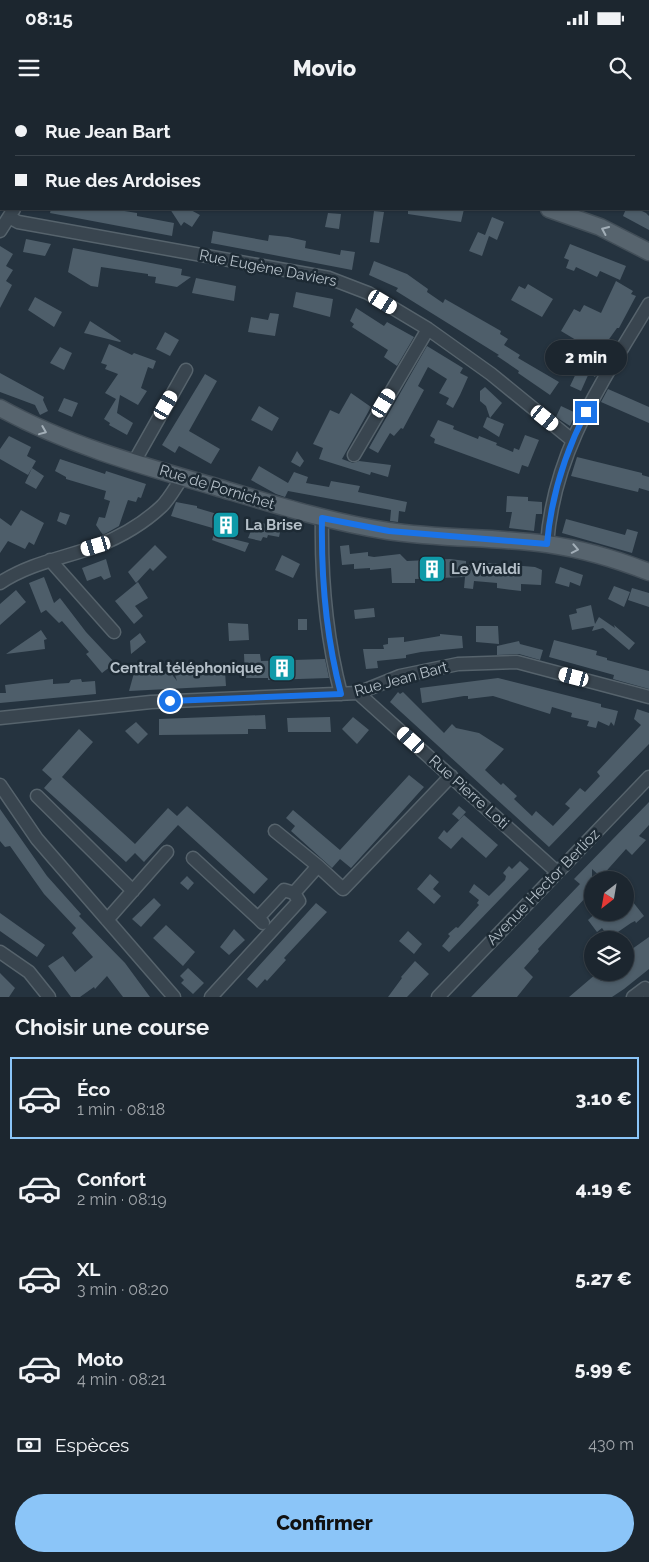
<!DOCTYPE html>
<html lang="fr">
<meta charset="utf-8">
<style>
:root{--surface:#1c262f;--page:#29323b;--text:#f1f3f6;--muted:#a0a5aa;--line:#3a434b;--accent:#8bc5f8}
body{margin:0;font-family:Raleway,sans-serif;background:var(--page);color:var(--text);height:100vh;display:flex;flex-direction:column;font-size:19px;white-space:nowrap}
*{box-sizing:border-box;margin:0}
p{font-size:16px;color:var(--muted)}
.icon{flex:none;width:28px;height:28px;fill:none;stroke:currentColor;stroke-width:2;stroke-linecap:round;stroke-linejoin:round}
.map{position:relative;height:897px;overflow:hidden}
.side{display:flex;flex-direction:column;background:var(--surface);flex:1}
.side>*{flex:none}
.top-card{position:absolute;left:0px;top:0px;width:650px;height:110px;box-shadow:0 1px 4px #0004,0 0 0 1px var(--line);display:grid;align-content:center;height:110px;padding:0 15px;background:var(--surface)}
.needle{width:32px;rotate:211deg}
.tools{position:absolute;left:584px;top:771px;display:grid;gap:10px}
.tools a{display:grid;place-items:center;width:50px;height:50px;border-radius:50%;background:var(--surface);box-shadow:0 1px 4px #0004,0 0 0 1px var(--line);font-size:25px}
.end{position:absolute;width:22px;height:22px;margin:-11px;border:6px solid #1a73e8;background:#fff;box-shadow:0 0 0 2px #fff}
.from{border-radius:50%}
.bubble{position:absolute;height:35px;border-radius:18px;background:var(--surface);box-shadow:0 1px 4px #0004,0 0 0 1px var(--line);font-size:16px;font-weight:800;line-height:35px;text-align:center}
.car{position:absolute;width:15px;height:30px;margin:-15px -8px;border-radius:6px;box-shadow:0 0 4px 1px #0007;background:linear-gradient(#fff 24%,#345 0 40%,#fff 0 76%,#345 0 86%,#fff 0)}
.top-card b{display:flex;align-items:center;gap:18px;height:48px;font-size:19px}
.top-card b+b{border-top:1px solid var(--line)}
.top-card i{width:12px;height:12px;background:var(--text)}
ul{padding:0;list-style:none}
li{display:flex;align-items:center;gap:15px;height:82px;margin:0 10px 8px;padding:0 5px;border:2px solid transparent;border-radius:0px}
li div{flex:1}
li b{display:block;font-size:19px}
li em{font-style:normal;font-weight:800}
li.current{border-color:var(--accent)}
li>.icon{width:45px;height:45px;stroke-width:1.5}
h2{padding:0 15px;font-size:22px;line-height:60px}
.pay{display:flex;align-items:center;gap:12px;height:55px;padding:0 15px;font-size:19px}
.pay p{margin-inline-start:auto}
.action{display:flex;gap:10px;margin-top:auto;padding:10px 15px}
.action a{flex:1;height:58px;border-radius:30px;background:var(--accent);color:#111;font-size:20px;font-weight:800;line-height:58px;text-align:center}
.status{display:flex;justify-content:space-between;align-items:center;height:35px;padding:0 25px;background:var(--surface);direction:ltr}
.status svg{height:14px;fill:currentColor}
header{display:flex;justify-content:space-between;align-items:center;height:65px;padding:0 15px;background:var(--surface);font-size:22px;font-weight:800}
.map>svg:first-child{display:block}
.building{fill:#4e5e6a}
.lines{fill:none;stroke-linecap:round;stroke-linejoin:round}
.minor-casing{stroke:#56636c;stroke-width:15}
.major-casing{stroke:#424e58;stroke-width:19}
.minor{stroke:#39454f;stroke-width:12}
.major{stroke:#57646e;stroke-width:16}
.oneway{stroke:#a2aeb7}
.route{stroke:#1a73e8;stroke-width:6}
.labels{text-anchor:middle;stroke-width:5;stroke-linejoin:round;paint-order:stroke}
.street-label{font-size:15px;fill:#b5c0c9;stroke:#1d2a34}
.poi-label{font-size:15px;font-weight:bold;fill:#b5c0c9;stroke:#1d2a34;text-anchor:start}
</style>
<div class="status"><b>08:15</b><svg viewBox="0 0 49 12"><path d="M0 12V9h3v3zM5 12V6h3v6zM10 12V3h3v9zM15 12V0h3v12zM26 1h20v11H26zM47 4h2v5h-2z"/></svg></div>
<header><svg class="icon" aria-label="menu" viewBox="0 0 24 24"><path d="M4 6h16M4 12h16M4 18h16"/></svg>Movio<svg class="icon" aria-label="search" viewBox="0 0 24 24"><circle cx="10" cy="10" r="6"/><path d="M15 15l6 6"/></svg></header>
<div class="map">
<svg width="649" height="897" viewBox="0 0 649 897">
<rect width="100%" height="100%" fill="#25333f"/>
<path class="building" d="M51 109H112L137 113V116L174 123 172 136 50 113Z
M170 109H189L200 115 192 127 184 122 181 126Z
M408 109H464L461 122 408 114Z
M626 109H638L646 113 649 116V130L623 116Z
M374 111 384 112 379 143 370 142Z
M328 113 341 114 339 129 325 127Z
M492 117 504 122 497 140 489 136 482 156 469 151 478 132 485 135Z
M213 131 268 141 269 135 288 137 306 141 305 148 340 155 341 150 355 152 352 170 211 143Z
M26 139 51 144 45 156 23 152Z
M570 144 626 166 620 180 600 171 597 177 576 167 574 171 566 168 569 160 564 158Z
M0 146 13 154 6 166 13 170 6 181 12 185 0 208Z
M73 148 182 169 181 175 191 177 177 187 155 183 156 177 148 176V174L101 167 98 187 91 186 68 172Z
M374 161 407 174 428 189 427 192 443 203 445 199 501 231 500 234 508 239 504 245 520 255 518 258 559 282 550 295 518 273 519 271 497 256 499 255 396 191 398 188 369 175Z
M196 178 236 186 234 201 192 193Z
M616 181 633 191 631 194 636 196 619 228H617L602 249 609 253 602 264 595 277 589 273 581 291 570 286 581 263 567 254 576 240 561 231 574 209 580 212 584 205 601 213Z
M528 184 553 199 542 217 511 200 519 186 525 189Z
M296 192 333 199 330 217 293 207Z
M35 197 62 212 54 227 28 210Z
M356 208 384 226 387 222 414 237 397 266 384 257 388 250 352 227 354 224 350 221Z
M270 213 279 214 275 236 248 232 251 217 268 220Z
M90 221 121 241 120 242 84 233Z
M165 232 179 240 170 256 156 249Z
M109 244 132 255 134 253 156 261 153 269 148 267 141 288 147 291 138 305 120 295 117 313 133 323 127 335 109 325 110 323 104 319 116 299 105 293 118 274 105 269 107 265 101 263Z
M427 246 463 268 460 273 468 277 460 295 453 308 446 304 449 298 439 293 447 279 428 267 418 286 424 290 403 329 401 328 394 336 390 333 378 353 369 348Z
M60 247 72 253 64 270 50 263Z
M0 273 44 297 43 300 48 311 40 315 35 305 0 292Z
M205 274 217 281 189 331 220 349 211 364 179 346 175 353 162 345Z
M485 287 502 303 490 318 486 306 480 301V291Z
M608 289 649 307V323L601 302Z
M351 293 371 307 342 359 353 363 359 361 391 365 388 377 371 372 370 375 319 359 323 348 313 344 330 310 339 314Z
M64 298 78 303 72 317 58 311Z
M259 306 279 318 272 331 251 320Z
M561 306 576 313 570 326 556 317Z
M487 317 504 324 499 337 483 327Z
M438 320 454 326 453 329 478 339 479 336 497 343 496 345 513 352 514 348 519 350 525 335 539 340 528 367 522 365 519 374 434 343 435 339 430 336Z
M9 336 31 347 27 356 36 361 28 375 0 359V349Z
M297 351 304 361 300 367 291 362Z
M577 357 642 373V375L649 377V391L639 388 638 392 571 376Z
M60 359 105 374 106 371 146 384 141 398 138 397 136 402 128 400 119 426 103 435 96 425 99 417 105 418 110 401 104 399 106 391 66 379V377L55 371Z
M259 366 288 383 294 372 308 377 306 383 329 387 331 381 360 386 358 392 407 402 405 412 399 411 398 422 390 421 391 410 288 391 285 397 276 394 251 380Z
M32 368 44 376 36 389 25 383Z
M507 396 528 397V401L542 402V414H536L534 431 509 428 512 412H506Z
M176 402 197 406V408L234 419 229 438 249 443 245 452 212 440 216 429 171 416Z
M21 410 44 423 34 445 29 442 25 449 8 441 0 453V418L11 426Z
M60 412 70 415 66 425 57 421Z
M566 419 625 435 627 429 638 432 632 453 562 433Z
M255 421 281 428 279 437 268 435 267 438 263 437 261 441 248 438Z
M155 445 167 457 153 471 150 468 136 483 128 472Z
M349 445 350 454 368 452V456L374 457 400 454 407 461 450 459 466 461V465L487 466 488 463 535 467 542 470 541 485 521 484V491L497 488V483L474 481 473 489 464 488 465 477 415 479V483H392L391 468 370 470V468L354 469V464L342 465 340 446Z
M282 455 300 464 293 478 275 470Z
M106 459 111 477 104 480 101 476 87 481 82 468Z
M560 467 583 475 580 486 570 482 569 487 555 483Z
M44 477 54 503 60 498 86 532 115 563 102 573 86 554 89 552 62 521 59 523 46 510 41 513 29 483Z
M138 482 148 498 135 506 143 516 134 524 115 501Z
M614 486 630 492 624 507 608 499Z
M632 488 649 493V507L628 500Z
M16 490 26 502 0 525V504Z
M591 505 595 524 599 517 615 528 614 525 635 543 629 550 603 528 592 531 594 526 572 530 569 515 577 513 576 509Z
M374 508 375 517 355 519 354 510Z
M298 519H307V530H298Z
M228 523 248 524 249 540 229 541Z
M476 526H498L499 544 476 542Z
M41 530 47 539 44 540 45 549 6 554Z
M140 533 146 542 131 554 130 541Z
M440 534 462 536 463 548 421 552 406 555V558L377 561 378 568 366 569 363 549H384L383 545 388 544V538L404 537V542L440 536Z
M554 540 597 551 596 555 607 558V560L649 571V589L613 579 614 575 549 557Z
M519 541 520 544 543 550 540 560 519 554 497 555V546Z
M244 554H260L261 561 325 559 329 578 268 580V578H245Z
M192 569 193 574 225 572 226 586 129 591 134 573 170 572 177 581 174 572 177 570Z
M498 578 601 604V607L618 611 614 626 611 622 609 626 598 621 596 628 587 626 589 621 571 617 572 613 552 607 550 614 493 596 468 599V596H464L422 603 420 588Z
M53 579V584L69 583 71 580 81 579 82 582 95 581 96 594 0 603V593H6L5 585Z
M398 592 400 594 403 592 444 633 452 624 456 628 479 633 504 649 485 670 501 685 503 683 517 696 514 699 532 716 536 711 553 726 570 708 565 704 580 688 585 692 600 676 597 672 641 625 634 619 637 609 649 613V644L549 747 390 602Z
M265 615 266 629H248V634L159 635V619Z
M330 617 331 632H288L287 618Z
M353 617 369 630 357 644 342 629Z
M136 622 148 634 138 644 125 631Z
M79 629 93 642 62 677 135 744 168 708 177 716 187 706 268 779 254 794 178 725 144 762 135 753 126 762 44 688 52 679 42 670Z
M409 675 424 687 351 768 340 759 332 768 291 731 295 726 286 718 293 710 340 750Z
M649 702V725L639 736 646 740 632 755 626 749 601 777 592 769V788L586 794 587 796 538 849 539 851 524 868 533 877 517 897H471L580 784 574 779Z
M459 706 466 712 459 720 452 714Z
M0 709 47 776 81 814 79 816 125 863 150 897H123L107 876 95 889 94 887 80 897H71L48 866 63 856 75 872 93 857 72 833 76 828 44 794 10 746 5 747 0 741Z
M464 715 498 745 486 758 462 737 451 749 438 738 444 730 447 733Z
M520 761 529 769 449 852 442 846 450 836 448 834 456 827 458 828 479 805 477 803 479 800 469 792 474 784 489 796 505 780 506 776 503 773 509 766 512 769Z
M430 774 439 782 433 789 441 796 434 804 417 789Z
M187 776 194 783 188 790 180 783Z
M625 792 644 816 636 823 635 821 631 823 615 834 613 831 607 835 602 828 597 832 588 820 597 812H625Z
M154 798 161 805 141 827 132 819Z
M316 803 327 812 284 858 286 860 267 881 265 879 257 888 247 879Z
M0 813 45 845 37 857 0 831Z
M166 825 195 852 183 866 153 838Z
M234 829 245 840 229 855 220 847Z
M408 831 422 844 414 854 399 841Z
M649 837V869L624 889 612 897H569L596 874 601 881 612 872H625V854Z
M415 861 429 874 407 897H388L402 878 401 877Z
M188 868 204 883 193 894 181 883 184 880 180 876Z
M0 873 15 888 9 897H0Z"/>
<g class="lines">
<g class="minor-casing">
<path id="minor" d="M609 0 610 1
M232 1 233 0
M9 117 18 122 329 178 368 193 428 229 491 274 572 340
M0 131 14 109
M354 355 428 229
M134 362 186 270
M322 418C321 477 326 537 341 594
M547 444C554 350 602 283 649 204
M50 460 114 532
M0 483C30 463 64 458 97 446 120 437 144 423 162 406 170 398 176 386 182 378
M358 593 557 772
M0 618 151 602 358 593 400 576 458 564 517 562 649 597
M0 685 37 739 174 897
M37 696 133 791
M275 731 318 766
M193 758 258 818
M107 820 167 752
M263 823 258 818 284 790 294 793
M0 852 29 872 49 897
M211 897 299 801 294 793 318 766 343 789 451 676
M438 897 649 677
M633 897 645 888 649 894"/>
</g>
<g class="major-casing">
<path id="major" d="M0 29H1
M549 109 600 127 649 152
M0 308C67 345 143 366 216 387 273 404 330 422 388 431 441 439 494 437 547 444 582 449 616 459 649 472"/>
</g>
<use href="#minor" class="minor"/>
<use href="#major" class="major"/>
</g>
<defs><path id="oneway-chevron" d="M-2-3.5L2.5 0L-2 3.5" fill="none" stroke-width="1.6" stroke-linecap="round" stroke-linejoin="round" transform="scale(1.25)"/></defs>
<g class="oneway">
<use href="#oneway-chevron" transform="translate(605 130) rotate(-156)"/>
<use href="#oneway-chevron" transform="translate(43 331) rotate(22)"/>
<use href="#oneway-chevron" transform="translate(575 449) rotate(11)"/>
</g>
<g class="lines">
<path class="route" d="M170 601 341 594C326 537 321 477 322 418L389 431 547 444C551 397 565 353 586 312"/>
</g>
<defs>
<g id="building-square" transform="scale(1.4375)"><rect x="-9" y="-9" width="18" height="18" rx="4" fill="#0f9aa8" stroke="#1d2a34"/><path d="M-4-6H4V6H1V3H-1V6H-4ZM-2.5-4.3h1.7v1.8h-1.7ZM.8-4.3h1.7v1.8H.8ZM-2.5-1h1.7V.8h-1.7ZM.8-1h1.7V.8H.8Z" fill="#fff"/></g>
</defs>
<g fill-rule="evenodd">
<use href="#building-square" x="226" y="425"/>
<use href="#building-square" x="432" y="469"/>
<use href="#building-square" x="282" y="568"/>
</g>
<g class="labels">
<g class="street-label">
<text transform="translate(268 168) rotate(11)" y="5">Rue Eugène Daviers</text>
<text transform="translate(217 387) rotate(17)" y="5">Rue de Pornichet</text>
<text transform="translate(401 579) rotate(-15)" y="5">Rue Jean Bart</text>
<text transform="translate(469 692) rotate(42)" y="5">Rue Pierre Loti</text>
<text transform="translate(543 787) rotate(-46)" y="5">Avenue Hector Berlioz</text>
</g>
<g class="poi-label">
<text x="245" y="430">La Brise</text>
<text x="451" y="474">Le Vivaldi</text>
<text x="263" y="573" text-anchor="end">Central téléphonique</text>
</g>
</g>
</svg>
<div class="tools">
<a><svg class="needle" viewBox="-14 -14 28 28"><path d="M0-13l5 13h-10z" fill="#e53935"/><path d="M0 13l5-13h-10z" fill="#a0a5aa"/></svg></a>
<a><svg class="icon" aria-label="layers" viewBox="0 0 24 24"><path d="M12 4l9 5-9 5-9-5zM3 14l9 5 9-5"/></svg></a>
</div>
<i class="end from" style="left:170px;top:601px"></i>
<i class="end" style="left:586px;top:312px"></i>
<div class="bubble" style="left:545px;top:240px;width:82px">2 min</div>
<i class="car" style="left:383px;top:202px;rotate:121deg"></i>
<i class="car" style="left:384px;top:303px;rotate:31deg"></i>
<i class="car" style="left:166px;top:305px;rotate:30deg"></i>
<i class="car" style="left:545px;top:318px;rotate:129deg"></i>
<i class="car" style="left:96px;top:446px;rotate:254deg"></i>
<i class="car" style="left:574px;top:577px;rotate:285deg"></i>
<i class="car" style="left:411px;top:640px;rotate:312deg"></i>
<div class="top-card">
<b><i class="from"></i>Rue Jean Bart</b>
<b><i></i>Rue des Ardoises</b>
</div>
</div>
<section class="side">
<h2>Choisir une course</h2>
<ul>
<li class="current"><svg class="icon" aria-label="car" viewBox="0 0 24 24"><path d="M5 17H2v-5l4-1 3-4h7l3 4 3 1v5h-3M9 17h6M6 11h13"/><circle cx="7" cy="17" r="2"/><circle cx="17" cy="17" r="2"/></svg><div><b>Éco</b><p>1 min · 08:18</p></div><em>3.10 €</em></li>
<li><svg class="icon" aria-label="car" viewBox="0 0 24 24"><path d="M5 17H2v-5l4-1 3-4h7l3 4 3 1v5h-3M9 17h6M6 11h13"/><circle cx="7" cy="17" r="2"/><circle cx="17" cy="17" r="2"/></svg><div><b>Confort</b><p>2 min · 08:19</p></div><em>4.19 €</em></li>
<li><svg class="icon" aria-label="car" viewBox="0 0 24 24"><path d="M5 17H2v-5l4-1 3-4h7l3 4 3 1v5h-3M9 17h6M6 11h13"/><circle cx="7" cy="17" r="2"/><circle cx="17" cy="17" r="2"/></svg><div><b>XL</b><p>3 min · 08:20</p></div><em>5.27 €</em></li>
<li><svg class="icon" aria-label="car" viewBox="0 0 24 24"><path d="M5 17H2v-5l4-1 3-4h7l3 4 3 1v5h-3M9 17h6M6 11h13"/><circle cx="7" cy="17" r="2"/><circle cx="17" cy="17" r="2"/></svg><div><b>Moto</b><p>4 min · 08:21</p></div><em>5.99 €</em></li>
</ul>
<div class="pay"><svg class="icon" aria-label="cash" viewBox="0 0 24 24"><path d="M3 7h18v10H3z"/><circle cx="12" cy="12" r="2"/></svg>Espèces<p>430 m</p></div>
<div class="action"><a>Confirmer</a></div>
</section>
